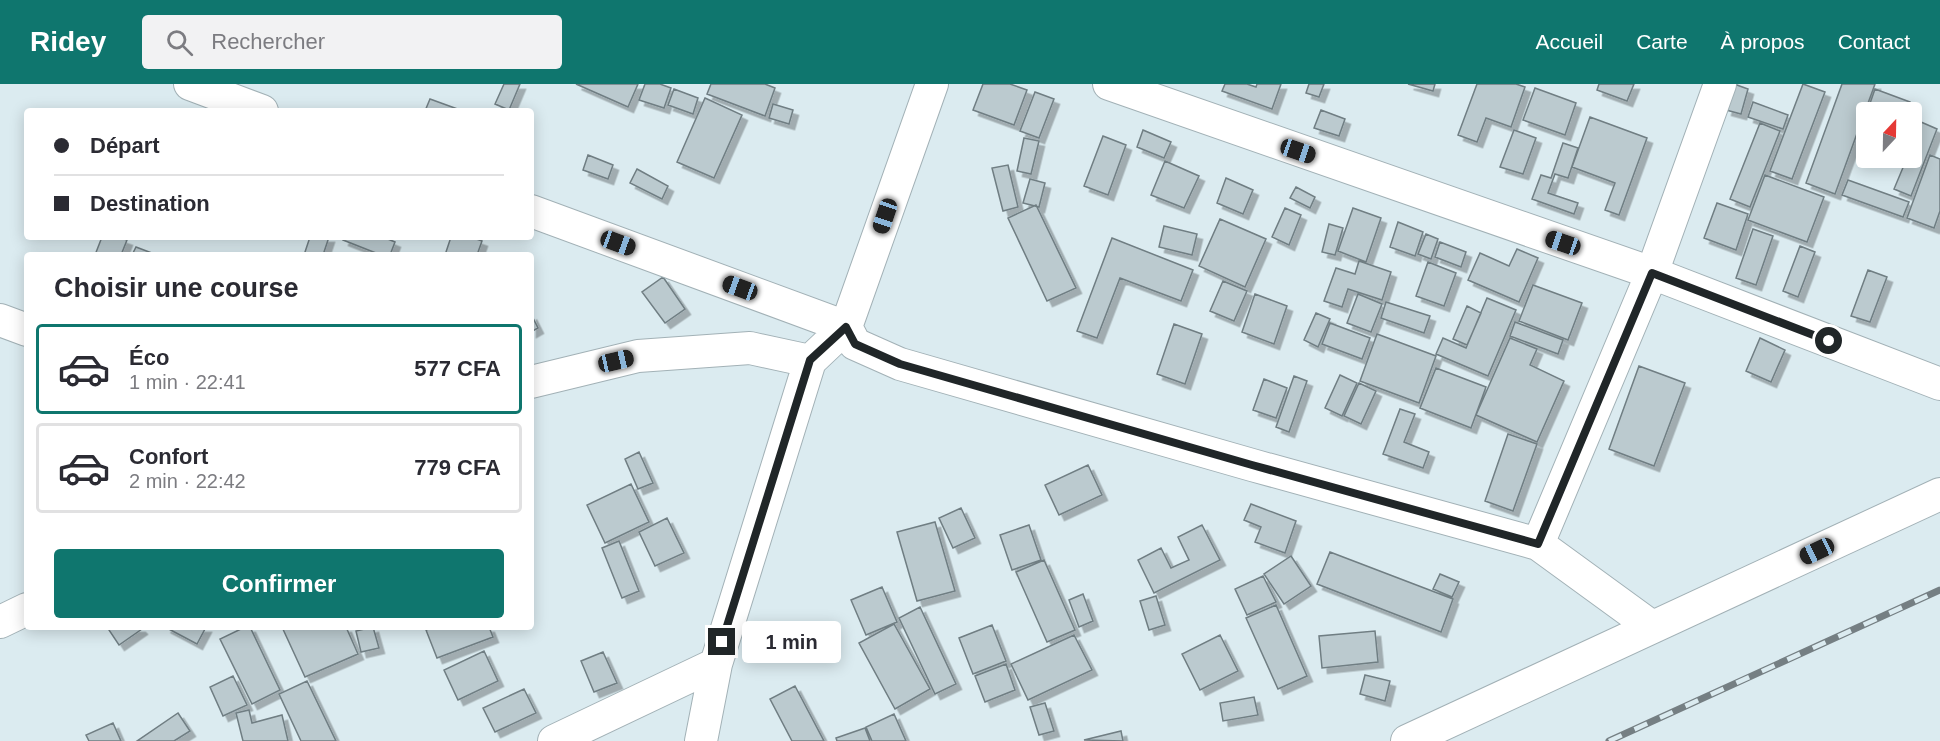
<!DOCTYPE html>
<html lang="fr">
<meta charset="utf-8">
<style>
:root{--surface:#fff;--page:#f2f2f3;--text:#2b2b33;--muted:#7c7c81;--line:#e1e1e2;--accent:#0f766e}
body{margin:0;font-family:Arial,sans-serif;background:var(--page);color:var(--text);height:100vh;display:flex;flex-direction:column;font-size:22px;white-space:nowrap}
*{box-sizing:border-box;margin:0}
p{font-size:20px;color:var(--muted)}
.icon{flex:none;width:33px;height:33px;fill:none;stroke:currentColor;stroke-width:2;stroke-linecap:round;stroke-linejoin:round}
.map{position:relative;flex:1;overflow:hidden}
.panel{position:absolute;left:24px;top:168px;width:510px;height:378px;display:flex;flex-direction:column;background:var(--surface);border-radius:6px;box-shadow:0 3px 15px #0003}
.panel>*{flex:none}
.banner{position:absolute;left:24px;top:24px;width:510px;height:132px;border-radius:6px;box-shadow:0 3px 15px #0003;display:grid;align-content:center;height:132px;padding:0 30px;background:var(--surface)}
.needle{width:39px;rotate:22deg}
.fabs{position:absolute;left:1856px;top:18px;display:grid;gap:12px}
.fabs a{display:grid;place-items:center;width:66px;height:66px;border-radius:6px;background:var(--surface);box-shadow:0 3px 15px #0003;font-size:30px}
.end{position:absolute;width:27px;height:27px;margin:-14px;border:8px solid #202628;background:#fff;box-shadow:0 0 0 3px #fff}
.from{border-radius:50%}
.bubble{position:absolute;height:42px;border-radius:6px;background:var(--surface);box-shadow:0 3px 15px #0003;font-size:20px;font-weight:800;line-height:42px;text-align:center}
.car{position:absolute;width:18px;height:36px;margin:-18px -9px;border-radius:8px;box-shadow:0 0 4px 2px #0007;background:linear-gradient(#222 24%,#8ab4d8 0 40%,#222 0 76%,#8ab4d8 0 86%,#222 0)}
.banner b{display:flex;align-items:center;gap:21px;height:57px;font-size:22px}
.banner b+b{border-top:2px solid var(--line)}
.banner i{width:15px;height:15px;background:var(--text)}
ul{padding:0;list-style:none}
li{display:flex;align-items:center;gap:18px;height:90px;margin:0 12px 9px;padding:0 18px;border:3px solid var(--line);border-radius:6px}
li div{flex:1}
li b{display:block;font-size:22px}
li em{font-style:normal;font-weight:800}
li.on{border-color:var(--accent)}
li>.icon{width:54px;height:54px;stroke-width:1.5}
h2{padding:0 30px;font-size:27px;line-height:72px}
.cta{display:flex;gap:12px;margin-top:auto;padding:12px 30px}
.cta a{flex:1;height:69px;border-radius:6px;background:var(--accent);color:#fff;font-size:24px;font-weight:800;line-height:69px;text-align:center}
header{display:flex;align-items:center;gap:36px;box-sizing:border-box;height:84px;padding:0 30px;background:var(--accent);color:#fff}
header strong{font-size:28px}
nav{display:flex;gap:33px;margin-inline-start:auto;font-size:21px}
.search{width:420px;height:54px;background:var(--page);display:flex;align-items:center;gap:15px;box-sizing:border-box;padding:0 21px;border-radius:6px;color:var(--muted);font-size:22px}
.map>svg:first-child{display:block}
.building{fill:#bbcacf;stroke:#707e83;stroke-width:1.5;filter:url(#shadow)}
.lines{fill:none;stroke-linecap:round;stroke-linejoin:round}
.minor-casing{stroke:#a2b1b6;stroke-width:34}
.minor{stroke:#fff;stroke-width:32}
.rail-casing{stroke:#757f83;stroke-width:7}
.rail{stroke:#dbebf0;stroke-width:4.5;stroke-dasharray:14;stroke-linecap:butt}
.route{stroke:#202628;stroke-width:8}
</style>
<header>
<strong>Ridey</strong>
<div class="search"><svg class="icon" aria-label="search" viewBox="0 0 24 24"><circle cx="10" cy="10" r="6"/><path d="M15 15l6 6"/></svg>Rechercher</div>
<nav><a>Accueil</a><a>Carte</a><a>À propos</a><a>Contact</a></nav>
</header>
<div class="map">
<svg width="1940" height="657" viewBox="0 0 1940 657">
<defs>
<filter id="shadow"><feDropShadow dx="5.5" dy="5.5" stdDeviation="0" flood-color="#0004"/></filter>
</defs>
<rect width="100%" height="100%" fill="#dbebf0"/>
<path class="building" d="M504 0H520L509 26 495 20Z
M576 0H638L628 23Z
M645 0H660L671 4 664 24 639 16Z
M711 0H765L775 4 765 32 707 10Z
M983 0H1010L1027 6 1014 41 973 26Z
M1225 0H1247L1256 3 1257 0H1281L1272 25 1222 7Z
M1309 0H1324L1319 13 1306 9Z
M1408 0H1435L1433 7Z
M1477 0H1516L1525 3 1511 43 1486 34 1477 58 1458 51Z
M1599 0H1634L1627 17 1597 6Z
M1734 0 1748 5 1741 30 1726 26Z
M1803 0 1825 8 1792 95 1770 87Z
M1842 0H1875L1835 110 1806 99Z
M1535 4 1576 19 1565 51 1523 36Z
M674 5 698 14 693 30 668 21Z
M1875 5 1910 18 1906 28H1867Z
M1035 8 1054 15 1039 54 1020 47Z
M705 14 742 31 714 94 677 78Z
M430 15 463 27H425Z
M1753 18 1788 31 1783 45 1748 33Z
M773 20 793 26 789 40 769 34Z
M1321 26 1345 35 1339 52 1314 44Z
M1866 30V51L1859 48Z
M1590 33 1647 54 1619 131 1605 126 1615 99 1572 83Z
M1921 38 1937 45 1911 112 1894 105 1907 74H1911V63Z
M1760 39 1780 47 1750 123 1730 115Z
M1143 46 1171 58 1164 74 1137 63Z
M1514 46 1536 54 1523 90 1500 83Z
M1103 52 1126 61 1108 111 1084 102Z
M1024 54 1039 57 1031 90 1017 87Z
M1563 59 1578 64 1568 94 1555 90 1548 109 1578 119 1574 130 1532 115 1541 91 1551 94Z
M588 71 613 81 608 95 583 86Z
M1930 71 1940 75V127L1934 144 1907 134Z
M1165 77 1199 92 1184 124 1151 111Z
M1008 81 1018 123 1003 127 992 84Z
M637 85 668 102 662 115 630 99Z
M1765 91 1824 113 1807 158 1748 136Z
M1226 94 1253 106 1243 130 1217 119Z
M1030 95 1045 99 1039 123 1023 119Z
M1848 96 1909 118 1903 133 1842 111Z
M1296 103 1315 113 1310 124 1290 114Z
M1717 119 1748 130 1736 166 1704 154Z
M1036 121 1076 204 1047 217 1008 134Z
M1285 124 1301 131 1289 161 1272 153Z
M1353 124 1381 134 1366 178 1338 167Z
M1220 135 1266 155 1245 203 1199 182Z
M1398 138 1423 148 1415 172 1390 163Z
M1329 140 1343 144 1335 171 1322 168Z
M1164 142 1197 150 1192 171 1159 163Z
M1753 145 1773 152 1756 201 1736 194Z
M1426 150 1438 155 1431 175 1418 170Z
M102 153H118L127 156 121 171H95Z
M310 153H329L323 171H304Z
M344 153H383L395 158 390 171H381L343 156Z
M451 153H471L482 157 477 171H445Z
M1112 154 1193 186 1181 217 1120 194 1097 254 1077 247Z
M1440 158 1466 168 1461 183 1435 173Z
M1800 162 1815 168 1798 213 1783 207Z
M136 163 157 171H132Z
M1517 165 1538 174 1519 218 1468 196 1480 169 1509 182Z
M1359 177 1391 188 1382 216 1348 205 1342 223 1324 217 1336 184 1355 190Z
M1428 178 1456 189 1444 222 1416 212Z
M1868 186 1887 193 1870 238 1851 232Z
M663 193 685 225 665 239 642 208Z
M1223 197 1247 207 1234 237 1210 227Z
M1533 201 1582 219 1568 256 1519 237Z
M1255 210 1287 222 1274 260 1242 248Z
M1358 210 1382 220 1371 248 1347 239Z
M1487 214 1516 226 1488 292 1436 270 1443 254 1466 264Z
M1386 218 1430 232 1424 249 1381 234Z
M1467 222 1481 229 1467 261 1453 255Z
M1316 229 1330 235 1318 263 1304 256Z
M531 230 538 244 531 248Z
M1515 238 1563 256 1558 270 1510 252Z
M1330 239 1370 254 1362 275 1322 260Z
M1174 240 1202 250 1185 300 1157 290Z
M1377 250 1436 272 1419 319 1360 297Z
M1510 254 1537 265 1530 281 1564 297 1537 358 1476 331Z
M1760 254 1785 266 1771 298 1746 287Z
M1639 282 1685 299 1654 382 1609 365Z
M1436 284 1486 303 1471 344 1420 324Z
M1340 291 1357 299 1342 332 1325 324Z
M1294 292 1307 297 1289 348 1276 343Z
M1264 295 1287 304 1276 334 1253 326Z
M1359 299 1376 307 1361 340 1344 332Z
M1400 325 1415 330 1404 358 1429 368 1423 384 1383 370Z
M1508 350 1537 360 1513 427 1485 417Z
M639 368 653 399 638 405 625 375Z
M1088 381 1102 411 1059 431 1045 401Z
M631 400 649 438 605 459 587 421Z
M1251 420 1296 437 1285 469 1255 458 1261 443 1244 436Z
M961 424 975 454 953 464 939 434Z
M667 434 684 469 655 482 639 448Z
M935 438 955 507 917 517 897 448Z
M1029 441 1041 476 1012 486 1000 451Z
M1202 441 1220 476 1154 509 1138 476 1161 464 1171 484 1189 476 1178 453Z
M619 457 639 507 622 514 602 464Z
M1330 468 1453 515 1441 548 1317 500Z
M1291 472 1311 502 1284 520 1264 490Z
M1044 476 1075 546 1047 558 1016 488Z
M1440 490 1459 498 1452 513 1433 505Z
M1263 492 1276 518 1247 531 1235 505Z
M882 503 897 538 866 551 851 516Z
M1083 510 1093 537 1079 543 1069 516Z
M1156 512 1165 541 1149 546 1140 517Z
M1276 521 1307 592 1278 605 1246 534Z
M920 523 956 600 935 610 899 534Z
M894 540 930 605 895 625 859 559Z
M992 541 1006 577 973 590 959 554Z
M107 543H140L142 545 119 561Z
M165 543H206L197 560Z
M245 543H250L280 606 252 620 220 555Z
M282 543H346L358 570 305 593Z
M373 543 379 564 361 568 356 547Z
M434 543H489L493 553 437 574 426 546Z
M1375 547 1378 578 1322 584 1319 552Z
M1074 551 1092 586 1028 616 1011 580Z
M1220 551 1238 587 1200 606 1182 570Z
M484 567 498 597 458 616 444 586Z
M603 568 617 599 594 608 581 577Z
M1006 580 1015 606 985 618 975 592Z
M1365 591 1390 597 1385 617 1360 610Z
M233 592 247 621 223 632 210 603Z
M307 597 336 657H301L279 610Z
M795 602 824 657H792L770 615Z
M524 605 536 629 495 648 483 624Z
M1254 613 1258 631 1223 637 1220 619Z
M1045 619 1054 647 1039 651 1030 623Z
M249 626 252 639 282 631 288 657H243L236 629Z
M178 629 190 647 174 657H137Z
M894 630 906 657H872L866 643Z
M113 639 121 657H89L86 651Z
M865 644 870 657H837L836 654Z
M1121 647 1123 657 1084 656Z"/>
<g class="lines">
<g class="minor-casing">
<path id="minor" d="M190 0 262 27
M1109 0 1652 189 1940 300
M531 127 846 243 855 260 900 280 1252 381 1538 460 1652 543
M0 236 27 246
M531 298 638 272 750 264 810 277
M1538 460 1652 189 1720 0
M0 538 27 525
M554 657 716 580
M701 657 716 580 810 277 846 243 932 0
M1407 657 1940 410"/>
</g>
<use href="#minor" class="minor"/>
<g class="rail-casing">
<path id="rail" d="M1609 657 1940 506"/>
</g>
<use href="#rail" class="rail"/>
</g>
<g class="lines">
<path class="route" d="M722 558 810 276 846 243 855 260 900 280 1252 381 1538 460 1652 189 1829 257"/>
</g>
</svg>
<div class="fabs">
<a><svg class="needle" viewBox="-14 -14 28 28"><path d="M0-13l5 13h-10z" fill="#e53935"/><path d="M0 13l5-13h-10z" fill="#7c7c81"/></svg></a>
</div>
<i class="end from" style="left:1829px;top:257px"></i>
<i class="end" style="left:722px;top:558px"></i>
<div class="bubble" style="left:742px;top:537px;width:99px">1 min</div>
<i class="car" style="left:1298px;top:67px;rotate:109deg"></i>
<i class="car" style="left:885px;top:132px;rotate:199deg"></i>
<i class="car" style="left:618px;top:159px;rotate:110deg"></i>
<i class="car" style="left:1563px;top:159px;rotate:289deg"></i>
<i class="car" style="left:740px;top:204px;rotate:290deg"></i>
<i class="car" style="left:616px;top:277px;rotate:77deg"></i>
<i class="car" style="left:1817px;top:467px;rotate:245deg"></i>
<div class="banner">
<b><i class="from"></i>Départ</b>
<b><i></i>Destination</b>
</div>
<section class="panel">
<h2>Choisir une course</h2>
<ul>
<li class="on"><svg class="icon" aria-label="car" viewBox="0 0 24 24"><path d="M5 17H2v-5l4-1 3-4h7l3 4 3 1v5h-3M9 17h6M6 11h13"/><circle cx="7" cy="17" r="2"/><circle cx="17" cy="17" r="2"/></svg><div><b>Éco</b><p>1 min · 22:41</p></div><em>577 CFA</em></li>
<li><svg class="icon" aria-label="car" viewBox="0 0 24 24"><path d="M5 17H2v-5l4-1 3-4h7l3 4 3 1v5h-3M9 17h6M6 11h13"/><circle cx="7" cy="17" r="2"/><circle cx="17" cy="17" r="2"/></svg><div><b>Confort</b><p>2 min · 22:42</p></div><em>779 CFA</em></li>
</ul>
<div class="cta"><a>Confirmer</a></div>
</section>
</div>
